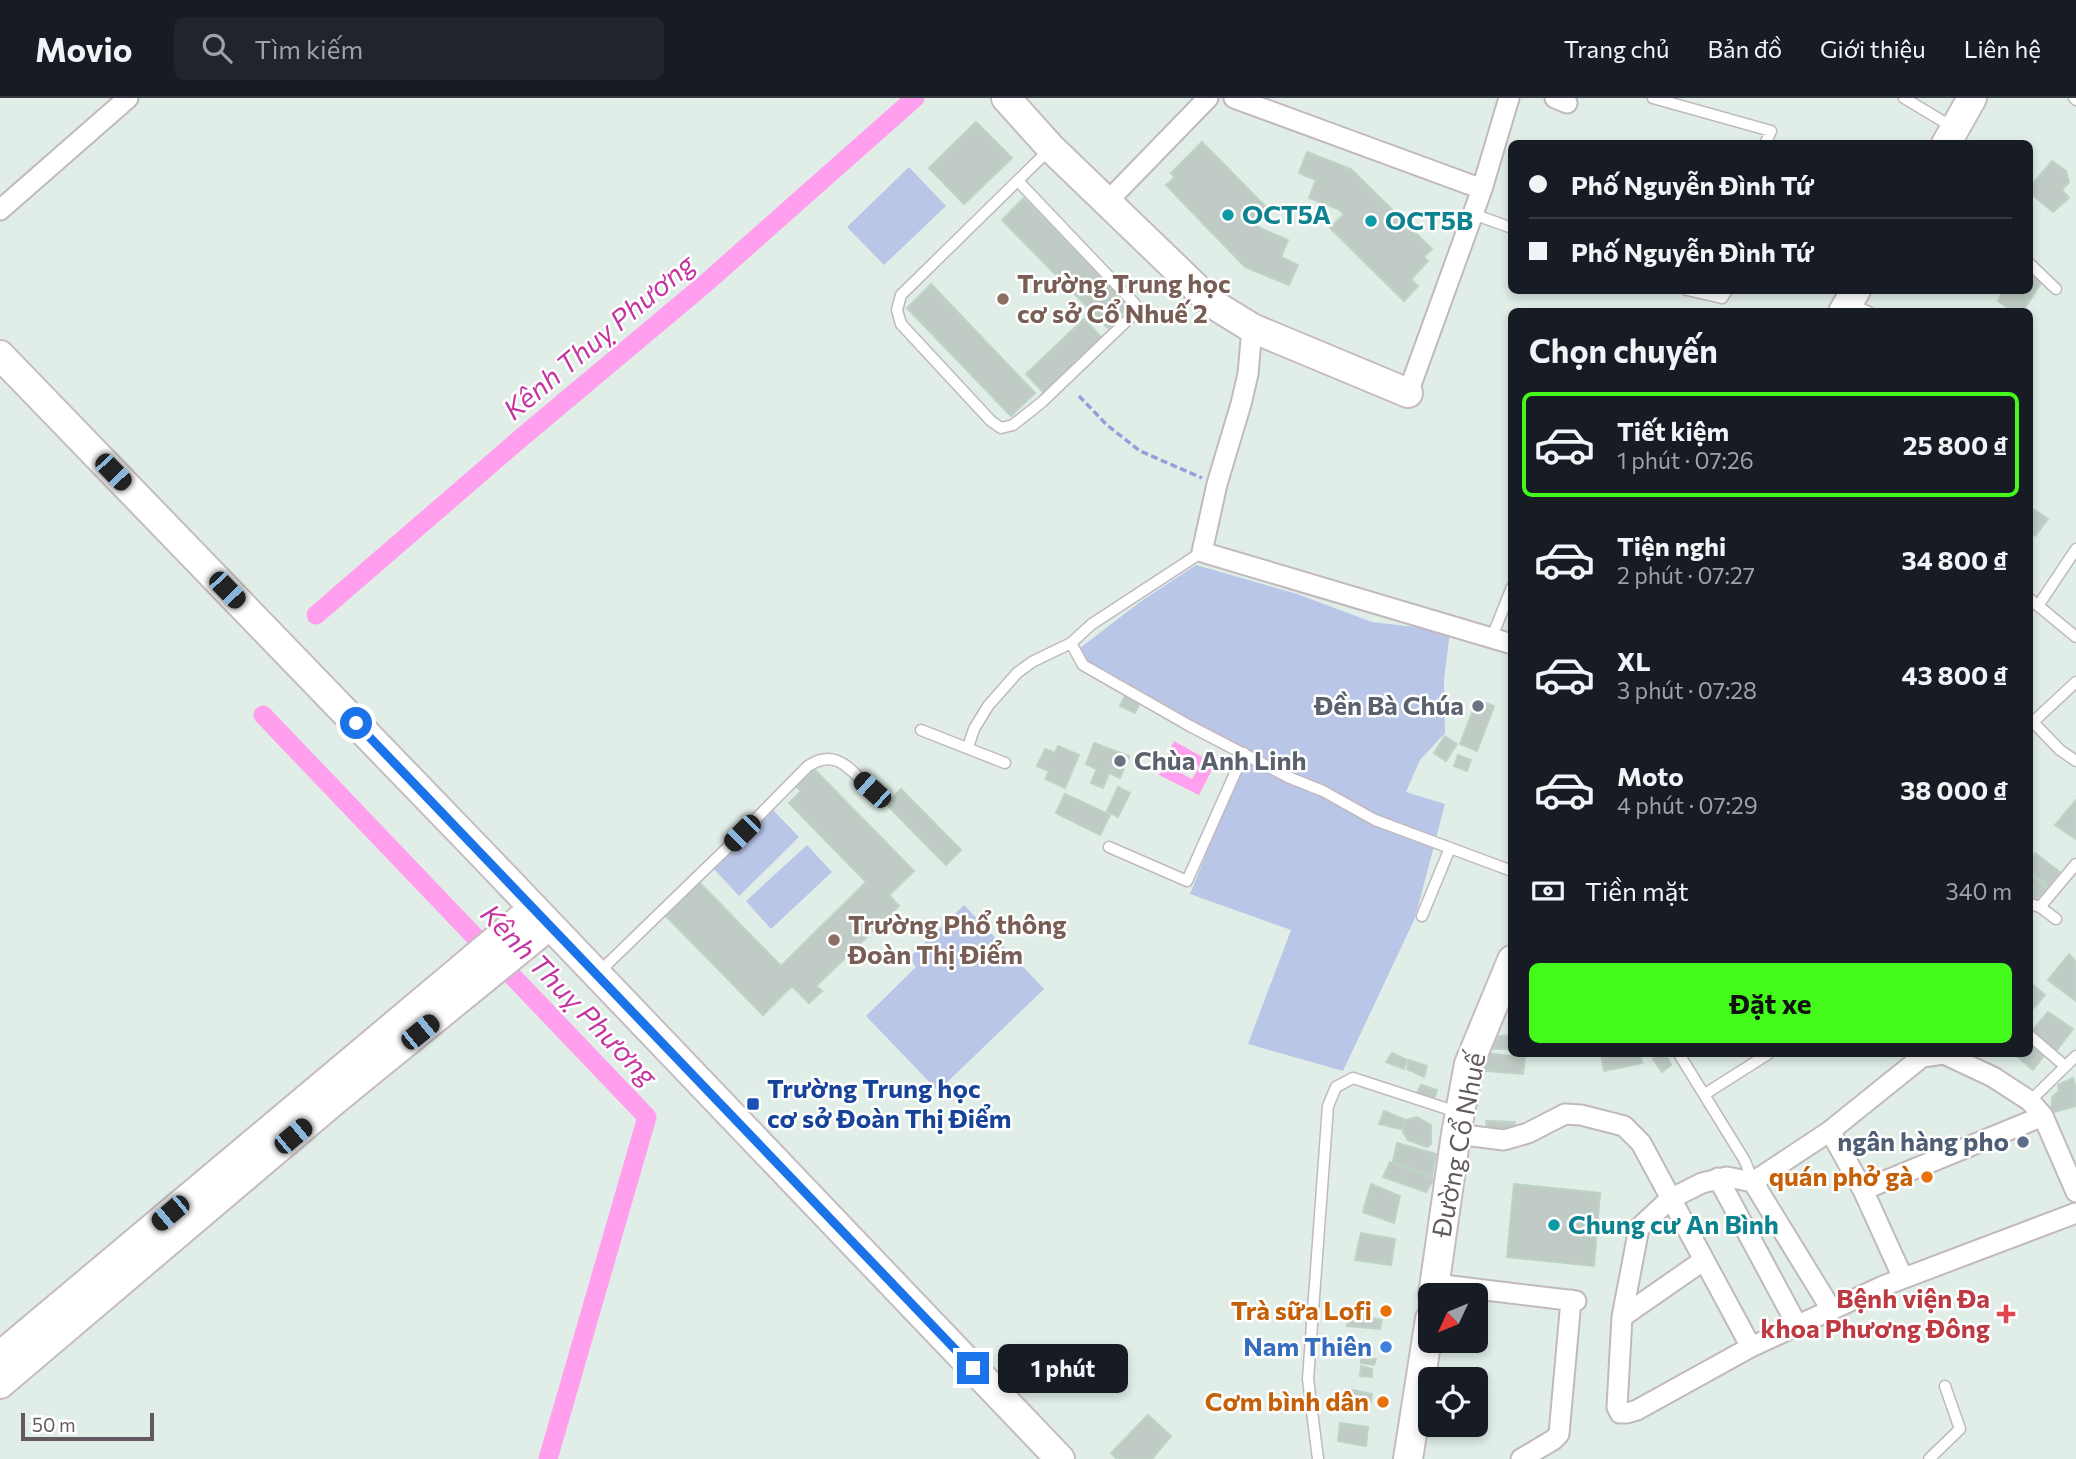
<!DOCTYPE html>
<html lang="vi">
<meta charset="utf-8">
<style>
:root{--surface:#171b24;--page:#20242c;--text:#f1f3f6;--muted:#9ea1a6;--line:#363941;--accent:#43fa1b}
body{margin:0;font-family:Commissioner,sans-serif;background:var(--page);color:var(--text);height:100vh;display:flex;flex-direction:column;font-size:26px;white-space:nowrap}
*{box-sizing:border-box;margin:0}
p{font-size:23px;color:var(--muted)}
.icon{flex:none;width:38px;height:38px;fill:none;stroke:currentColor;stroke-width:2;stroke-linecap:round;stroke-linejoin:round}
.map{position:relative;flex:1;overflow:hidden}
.side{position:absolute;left:1508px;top:210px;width:525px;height:749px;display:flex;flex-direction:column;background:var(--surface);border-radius:10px;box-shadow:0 4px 10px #0003}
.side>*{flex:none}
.top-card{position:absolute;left:1508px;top:42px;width:525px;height:154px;border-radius:10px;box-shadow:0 4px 10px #0003;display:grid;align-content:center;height:154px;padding:0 21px;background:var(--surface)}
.needle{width:46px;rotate:226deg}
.buttons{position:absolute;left:1418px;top:1185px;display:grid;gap:14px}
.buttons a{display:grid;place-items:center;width:70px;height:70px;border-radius:10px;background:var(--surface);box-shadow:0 4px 10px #0003;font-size:35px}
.scale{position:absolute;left:21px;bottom:18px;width:133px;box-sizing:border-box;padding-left:7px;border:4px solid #635960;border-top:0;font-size:19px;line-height:24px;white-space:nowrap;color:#635960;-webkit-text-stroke:5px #fff;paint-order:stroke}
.end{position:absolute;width:32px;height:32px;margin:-16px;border:9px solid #1a73e8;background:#fff;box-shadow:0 0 0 4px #fff}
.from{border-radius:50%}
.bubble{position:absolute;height:49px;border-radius:10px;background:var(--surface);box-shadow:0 4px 10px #0003;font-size:23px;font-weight:700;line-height:49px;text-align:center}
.car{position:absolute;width:21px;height:42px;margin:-21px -10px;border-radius:9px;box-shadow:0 0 5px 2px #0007;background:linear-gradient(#222 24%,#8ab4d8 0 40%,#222 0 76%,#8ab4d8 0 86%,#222 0)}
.top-card b{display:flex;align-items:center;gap:24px;height:66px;font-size:26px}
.top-card b+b{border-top:2px solid var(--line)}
.top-card i{width:18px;height:18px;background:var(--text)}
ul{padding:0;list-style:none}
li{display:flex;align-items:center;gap:21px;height:105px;margin:0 14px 10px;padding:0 7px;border:4px solid transparent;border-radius:10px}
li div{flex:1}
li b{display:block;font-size:26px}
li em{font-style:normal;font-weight:700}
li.selected{border-color:var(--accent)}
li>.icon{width:63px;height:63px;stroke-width:1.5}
h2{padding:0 21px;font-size:32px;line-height:84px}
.pay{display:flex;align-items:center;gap:18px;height:77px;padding:0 21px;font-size:26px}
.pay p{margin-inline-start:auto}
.primary-button{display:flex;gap:14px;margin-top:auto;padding:14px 21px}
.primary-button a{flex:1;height:80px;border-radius:10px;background:var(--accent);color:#111;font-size:28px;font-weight:700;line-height:80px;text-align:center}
header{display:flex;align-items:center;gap:42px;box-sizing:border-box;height:98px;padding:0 35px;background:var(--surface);border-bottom:2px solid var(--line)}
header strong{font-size:33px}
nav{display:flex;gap:38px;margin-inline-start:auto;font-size:24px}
.search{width:490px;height:63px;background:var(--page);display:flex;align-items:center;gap:18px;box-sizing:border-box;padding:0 24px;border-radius:10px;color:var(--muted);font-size:26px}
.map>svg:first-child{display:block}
.green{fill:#bac6e8}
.water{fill:#ff9fee;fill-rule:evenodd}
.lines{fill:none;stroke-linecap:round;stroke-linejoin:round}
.canal{stroke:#ff9fee;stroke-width:19}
.building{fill:#bfcbc4;stroke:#bed3c7;stroke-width:2}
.lane-casing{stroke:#c1b9be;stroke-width:13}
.street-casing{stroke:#c1b9be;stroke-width:23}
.secondary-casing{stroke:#c6bbc2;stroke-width:32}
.path{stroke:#9c9cdc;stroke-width:3.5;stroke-dasharray:7 3.5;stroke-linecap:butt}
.lane{stroke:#fff;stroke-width:10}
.street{stroke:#fff;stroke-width:19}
.secondary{stroke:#fff;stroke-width:28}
.route{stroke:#1a73e8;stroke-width:9}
.culture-dot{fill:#0f9aa8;stroke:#fff;stroke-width:2.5}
.education-dot{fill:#8d6e63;stroke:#fff;stroke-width:2.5}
.worship-dot{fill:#6b7280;stroke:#fff;stroke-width:2.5}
.transit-dot{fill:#1a4fb4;stroke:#fff;stroke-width:2.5}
.service-dot{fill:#5c6f8a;stroke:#fff;stroke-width:2.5}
.food-dot{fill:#e8710a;stroke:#fff;stroke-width:2.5}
.health-dot{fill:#e0444e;stroke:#fff;stroke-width:2.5}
.shop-dot{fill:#3f7fe0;stroke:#fff;stroke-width:2.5}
.labels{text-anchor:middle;stroke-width:5;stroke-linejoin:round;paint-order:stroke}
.culture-label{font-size:26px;font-weight:bold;fill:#0d838f;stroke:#fff;text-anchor:start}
.education-label{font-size:26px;font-weight:bold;fill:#785e54;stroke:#fff;text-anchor:start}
.worship-label{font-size:26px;font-weight:bold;fill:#5b616d;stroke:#fff;text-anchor:end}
.transit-label{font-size:26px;font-weight:bold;fill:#164399;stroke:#fff;text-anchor:start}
.service-label{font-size:26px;font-weight:bold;fill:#4e5e75;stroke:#fff;text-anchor:end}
.street-label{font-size:26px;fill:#635960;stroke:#fff}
.food-label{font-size:26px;font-weight:bold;fill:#c56008;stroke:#fff;text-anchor:end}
.health-label{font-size:26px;font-weight:bold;fill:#be3a42;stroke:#fff;text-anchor:end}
.shop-label{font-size:26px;font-weight:bold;fill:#366cbe;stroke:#fff;text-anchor:end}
.water-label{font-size:28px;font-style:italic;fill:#c535a0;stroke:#fff}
</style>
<header>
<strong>Movio</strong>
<div class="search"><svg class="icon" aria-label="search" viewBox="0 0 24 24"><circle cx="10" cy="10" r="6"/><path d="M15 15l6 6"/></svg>Tìm kiếm</div>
<nav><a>Trang chủ</a><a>Bản đồ</a><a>Giới thiệu</a><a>Liên hệ</a></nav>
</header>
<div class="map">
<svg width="2076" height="1361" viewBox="0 0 2076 1361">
<rect width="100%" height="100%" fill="#e0eee7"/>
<path class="green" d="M909 69 946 108 884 167 847 129Z
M1196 467 1297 496 1372 524 1450 533 1444 582 1445 635 1420 662 1406 694 1445 706 1415 820 1343 973 1248 946 1291 832 1190 796 1249 651 1228 643 1082 561 1080 550 1140 504Z
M773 712 799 739 739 798 713 770Z
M807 747 832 774 771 831 746 803Z
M964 807 1044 891 938 993 866 918 916 869 909 860Z"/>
<path class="water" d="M1174 643 1215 666 1199 697 1159 677ZM1184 659 1198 667V671L1192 681 1175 672Z"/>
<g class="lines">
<path class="canal" d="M316 517 521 340 706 185 915 0
M263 617 647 1019 548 1361"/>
</g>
<path class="building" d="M976 24 1012 60 964 106 929 70Z
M1202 44 1268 111 1254 124 1260 130 1288 142 1281 159 1298 167 1289 187 1245 169 1166 87 1175 79 1171 75Z
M1307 54 1351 71 1432 151 1424 159 1428 163 1411 181 1418 188 1404 203 1330 130 1344 116 1338 111 1309 100 1316 82 1299 75Z
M2052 63 2066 73 2069 84 2062 92 2069 100 2053 114 2030 95V89Z
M1024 100 1130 208 1108 230 1002 122Z
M2030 174 2043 182 2022 214H2013L1998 203 2004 192H2030Z
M931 186 1035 295 1011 318 907 210Z
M1084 221 1102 240 1044 295 1026 276Z
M2030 409 2048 421 2035 438 2030 435Z
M1126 596 1141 603 1135 615 1120 608Z
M1477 602 1494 608 1477 653 1460 646Z
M1445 638 1457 646 1446 663 1434 655Z
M1094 645 1129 658 1120 680 1109 675 1103 690 1091 685 1097 671 1086 666Z
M1058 648 1079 657 1065 690 1045 681 1049 673 1037 668 1045 651 1055 655Z
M1458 657 1471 662 1467 673 1454 668Z
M814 671 914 773 889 797 899 808 816 888 822 893 809 905 792 888 763 917 665 817 699 784 781 868 866 784 789 705 801 693 796 688Z
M1118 689 1130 695 1118 719 1107 713Z
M901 691 961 752 946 767 886 706Z
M1065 696 1110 717 1100 737 1056 715Z
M2076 702V741L2055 727Z
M2035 755 2061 775 2048 789 2030 772V761Z
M2030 775 2047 791 2032 805 2030 803Z
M2069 856 2076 864V903L2048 882Z
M2030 884 2045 897 2030 914Z
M2048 914 2073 931 2056 953 2030 935Z
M1512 937V951H1483L1489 939Z
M2036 946 2046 955 2033 972 2014 956H2030V950Z
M1479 954 1525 960 1523 976 1475 972Z
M1392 955 1407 962 1404 971 1386 964Z
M1601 956H1640L1642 965 1604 973Z
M1657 956H1666L1671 967 1662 974 1653 961Z
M1409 962 1427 968 1424 979 1407 971Z
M2073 980 2076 990V1008L2051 1015 2052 999 2059 993 2058 987Z
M1421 987 1437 992 1434 1001 1417 995Z
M1384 1013 1406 1022 1401 1031 1379 1026Z
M1417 1019 1431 1027V1046L1427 1049 1408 1042 1403 1034 1406 1022Z
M1486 1023 1515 1024 1512 1036 1487 1034Z
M1397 1045 1436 1056 1432 1079 1393 1063Z
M1390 1064 1434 1081 1426 1094 1383 1079Z
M1371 1086 1400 1098 1394 1125 1363 1114Z
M1514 1086 1600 1095 1594 1168 1507 1159Z
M1361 1135 1395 1141 1391 1167 1355 1162Z
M1350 1216 1382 1222 1380 1231 1347 1228Z
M1361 1260 1376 1261 1374 1267 1361 1265Z
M1361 1268 1372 1271V1279L1360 1278Z
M1348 1291 1372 1296 1371 1304 1348 1302Z
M1148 1317 1171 1338 1152 1361H1117L1111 1355Z
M1340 1325 1368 1329 1366 1348 1338 1343Z"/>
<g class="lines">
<g class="lane-casing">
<path id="lane" d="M1653 0 1771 33 1765 46
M1904 0 1954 30
M2074 0 2076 2
M1018 83 1135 206 1134 216 1042 304 1013 327 1001 330 991 323 901 226 897 212 901 197 1049 52
M1473 116 1512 130
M2030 166 2056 191
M1687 192 1722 200 1727 192
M1850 206 1869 214
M2030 501 2076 539
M2038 508 2076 451
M1492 539 1512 489
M1071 545 1083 567 1190 628 1288 679 1323 693 1375 722 1512 773
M2030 621 2060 652 2076 663
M2033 624 2076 584
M921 632 1005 665
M968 649 974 631 988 608 1017 575 1032 564 1071 545 1092 526 1202 454
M1109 749 1187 783 1244 655
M2030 806 2040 809 2076 766
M2040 809 2056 821
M1422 818 1450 750
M597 876 725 752 808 668C837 649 851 673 872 692
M2030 938 2065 968
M1679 956 1745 1063 1753 1084
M1705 996 1768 956
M2030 1003 2076 958
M1318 1361 1308 1281 1328 1008 1336 989 1353 980 1457 1014
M1929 1361 1960 1331 1945 1288"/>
</g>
<g class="street-casing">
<path id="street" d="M1234 0 1482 91
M1555 0 1567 5
M1107 104 1208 0
M0 112 128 0
M1252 230 1248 276 1241 306 1217 386 1202 454 1512 546
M1408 295 1482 91 1509 0
M1830 1033 1863 1092 1903 1180
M1456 1036 1504 1042 1528 1035 1565 1016 1581 1017 1624 1028 1641 1045 1751 1249
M1718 1080 1797 1227
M1753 1084 1831 1211
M1863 1092 2043 1018
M2076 1094 2043 1018 2030 1003 1993 979 1944 956 1922 959 1830 1033 1753 1084 1727 1079 1702 1085 1670 1101 1639 1130 1622 1219 1617 1309 1620 1315H1627L1637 1312 1751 1249 1883 1188 2076 1115
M1435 1186 1576 1203
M1622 1219 1704 1162
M1521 1361 1553 1342 1559 1336 1571 1202"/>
</g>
<g class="secondary-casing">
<path id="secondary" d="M1006 0 1051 50 1213 206 1252 230 1408 295
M1946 46 1972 0
M1843 214 1856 192
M0 257 484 758 1060 1361
M1433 1197 1456 1036 1469 966 1512 862
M0 1258 534 810
M0 1286 335 1002 550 827
M1408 1361 1430 1221"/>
</g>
<path class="path" d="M1079 298 1107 327 1140 353 1202 380"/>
<use href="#lane" class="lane"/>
<use href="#street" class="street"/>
<use href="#secondary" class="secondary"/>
</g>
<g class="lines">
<path class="route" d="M356 625 973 1270"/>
</g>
<g class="culture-dot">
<circle cx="1228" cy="117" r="7"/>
<circle cx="1371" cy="123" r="7"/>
<circle cx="1554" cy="1127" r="7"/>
</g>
<g class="education-dot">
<circle cx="1003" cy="201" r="7"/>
<circle cx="834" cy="842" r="7"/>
</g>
<g class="worship-dot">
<circle cx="1478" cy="608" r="7"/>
<circle cx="1120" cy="663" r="7"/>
</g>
<rect class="transit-dot" x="746" y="999" width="14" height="14" rx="3.5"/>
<circle class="service-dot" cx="2023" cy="1044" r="7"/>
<g class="food-dot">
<circle cx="1927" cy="1079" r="7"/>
<circle cx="1386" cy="1213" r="7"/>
<circle cx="1383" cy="1304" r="7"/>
</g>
<path class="health-dot" d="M2002.5 1205.5h7v7h7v7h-7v7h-7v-7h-7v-7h7z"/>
<circle class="shop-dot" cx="1386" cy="1249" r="7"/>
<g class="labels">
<g class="culture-label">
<text x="1242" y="126">OCT5A</text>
<text x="1385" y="132">OCT5B</text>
<text x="1568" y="1136">Chung cư An Bình</text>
</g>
<g class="education-label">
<text x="1017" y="195">Trường Trung học<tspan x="1017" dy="30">cơ sở Cổ Nhuế 2</tspan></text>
<text x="848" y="836">Trường Phổ thông<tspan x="848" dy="30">Đoàn Thị Điểm</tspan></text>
</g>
<g class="worship-label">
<text x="1464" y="617">Đền Bà Chúa</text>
<text x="1134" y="672" text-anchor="start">Chùa Anh Linh</text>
</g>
<g class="transit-label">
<text x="767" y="1000">Trường Trung học<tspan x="767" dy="30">cơ sở Đoàn Thị Điểm</tspan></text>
</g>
<g class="service-label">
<text x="2009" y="1053">ngân hàng pho</text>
</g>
<g class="street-label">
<text transform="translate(1459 1047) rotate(-79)" y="9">Đường Cổ Nhuế</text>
</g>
<g class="food-label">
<text x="1913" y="1088">quán phở gà</text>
<text x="1372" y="1222">Trà sữa Lofi</text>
<text x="1369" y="1313">Cơm bình dân</text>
</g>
<g class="health-label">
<text x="1990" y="1210">Bệnh viện Đa<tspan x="1990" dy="30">khoa Phương Đông</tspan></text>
</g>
<g class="shop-label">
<text x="1372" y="1258">Nam Thiên</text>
</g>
<g class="water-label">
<text transform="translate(599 239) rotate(-40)" y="10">Kênh Thuỵ Phương</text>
<text transform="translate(569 897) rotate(46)" y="10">Kênh Thuỵ Phương</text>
</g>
</g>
</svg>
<div class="buttons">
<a><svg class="needle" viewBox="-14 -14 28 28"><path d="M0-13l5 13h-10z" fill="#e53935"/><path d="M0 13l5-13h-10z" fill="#9ea1a6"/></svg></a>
<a><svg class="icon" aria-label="locate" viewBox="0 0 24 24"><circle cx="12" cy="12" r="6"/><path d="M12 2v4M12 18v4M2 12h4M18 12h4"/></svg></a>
</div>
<div class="scale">50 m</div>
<i class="end from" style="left:356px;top:625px"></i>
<i class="end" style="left:973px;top:1270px"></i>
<div class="bubble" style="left:998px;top:1246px;width:130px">1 phút</div>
<i class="car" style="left:113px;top:374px;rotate:136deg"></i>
<i class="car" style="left:227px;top:492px;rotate:136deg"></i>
<i class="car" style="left:872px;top:692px;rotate:312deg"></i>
<i class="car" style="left:742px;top:735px;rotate:225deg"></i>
<i class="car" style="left:420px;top:934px;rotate:51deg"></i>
<i class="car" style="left:293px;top:1038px;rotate:50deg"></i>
<i class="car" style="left:170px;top:1115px;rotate:230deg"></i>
<div class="top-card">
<b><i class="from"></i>Phố Nguyễn Đình Tứ</b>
<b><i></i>Phố Nguyễn Đình Tứ</b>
</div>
<section class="side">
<h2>Chọn chuyến</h2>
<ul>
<li class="selected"><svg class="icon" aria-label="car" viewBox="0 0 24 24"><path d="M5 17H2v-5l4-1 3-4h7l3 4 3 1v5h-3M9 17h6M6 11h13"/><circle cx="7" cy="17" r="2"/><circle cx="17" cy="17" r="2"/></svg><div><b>Tiết kiệm</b><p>1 phút · 07:26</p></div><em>25 800 ₫</em></li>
<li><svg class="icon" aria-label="car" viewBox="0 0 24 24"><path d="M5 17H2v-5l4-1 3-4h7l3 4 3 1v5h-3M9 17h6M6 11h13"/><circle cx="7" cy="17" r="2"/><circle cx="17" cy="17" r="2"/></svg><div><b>Tiện nghi</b><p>2 phút · 07:27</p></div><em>34 800 ₫</em></li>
<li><svg class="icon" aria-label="car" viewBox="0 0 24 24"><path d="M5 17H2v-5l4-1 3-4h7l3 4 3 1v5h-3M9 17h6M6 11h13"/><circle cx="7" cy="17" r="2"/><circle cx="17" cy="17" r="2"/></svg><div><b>XL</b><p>3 phút · 07:28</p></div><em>43 800 ₫</em></li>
<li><svg class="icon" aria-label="car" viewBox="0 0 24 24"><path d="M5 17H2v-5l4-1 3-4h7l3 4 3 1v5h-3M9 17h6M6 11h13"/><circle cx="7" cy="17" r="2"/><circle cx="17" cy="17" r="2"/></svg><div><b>Moto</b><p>4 phút · 07:29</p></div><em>38 000 ₫</em></li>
</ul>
<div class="pay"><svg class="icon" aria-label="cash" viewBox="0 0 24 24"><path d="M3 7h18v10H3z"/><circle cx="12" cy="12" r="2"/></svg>Tiền mặt<p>340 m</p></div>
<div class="primary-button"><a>Đặt xe</a></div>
</section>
</div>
